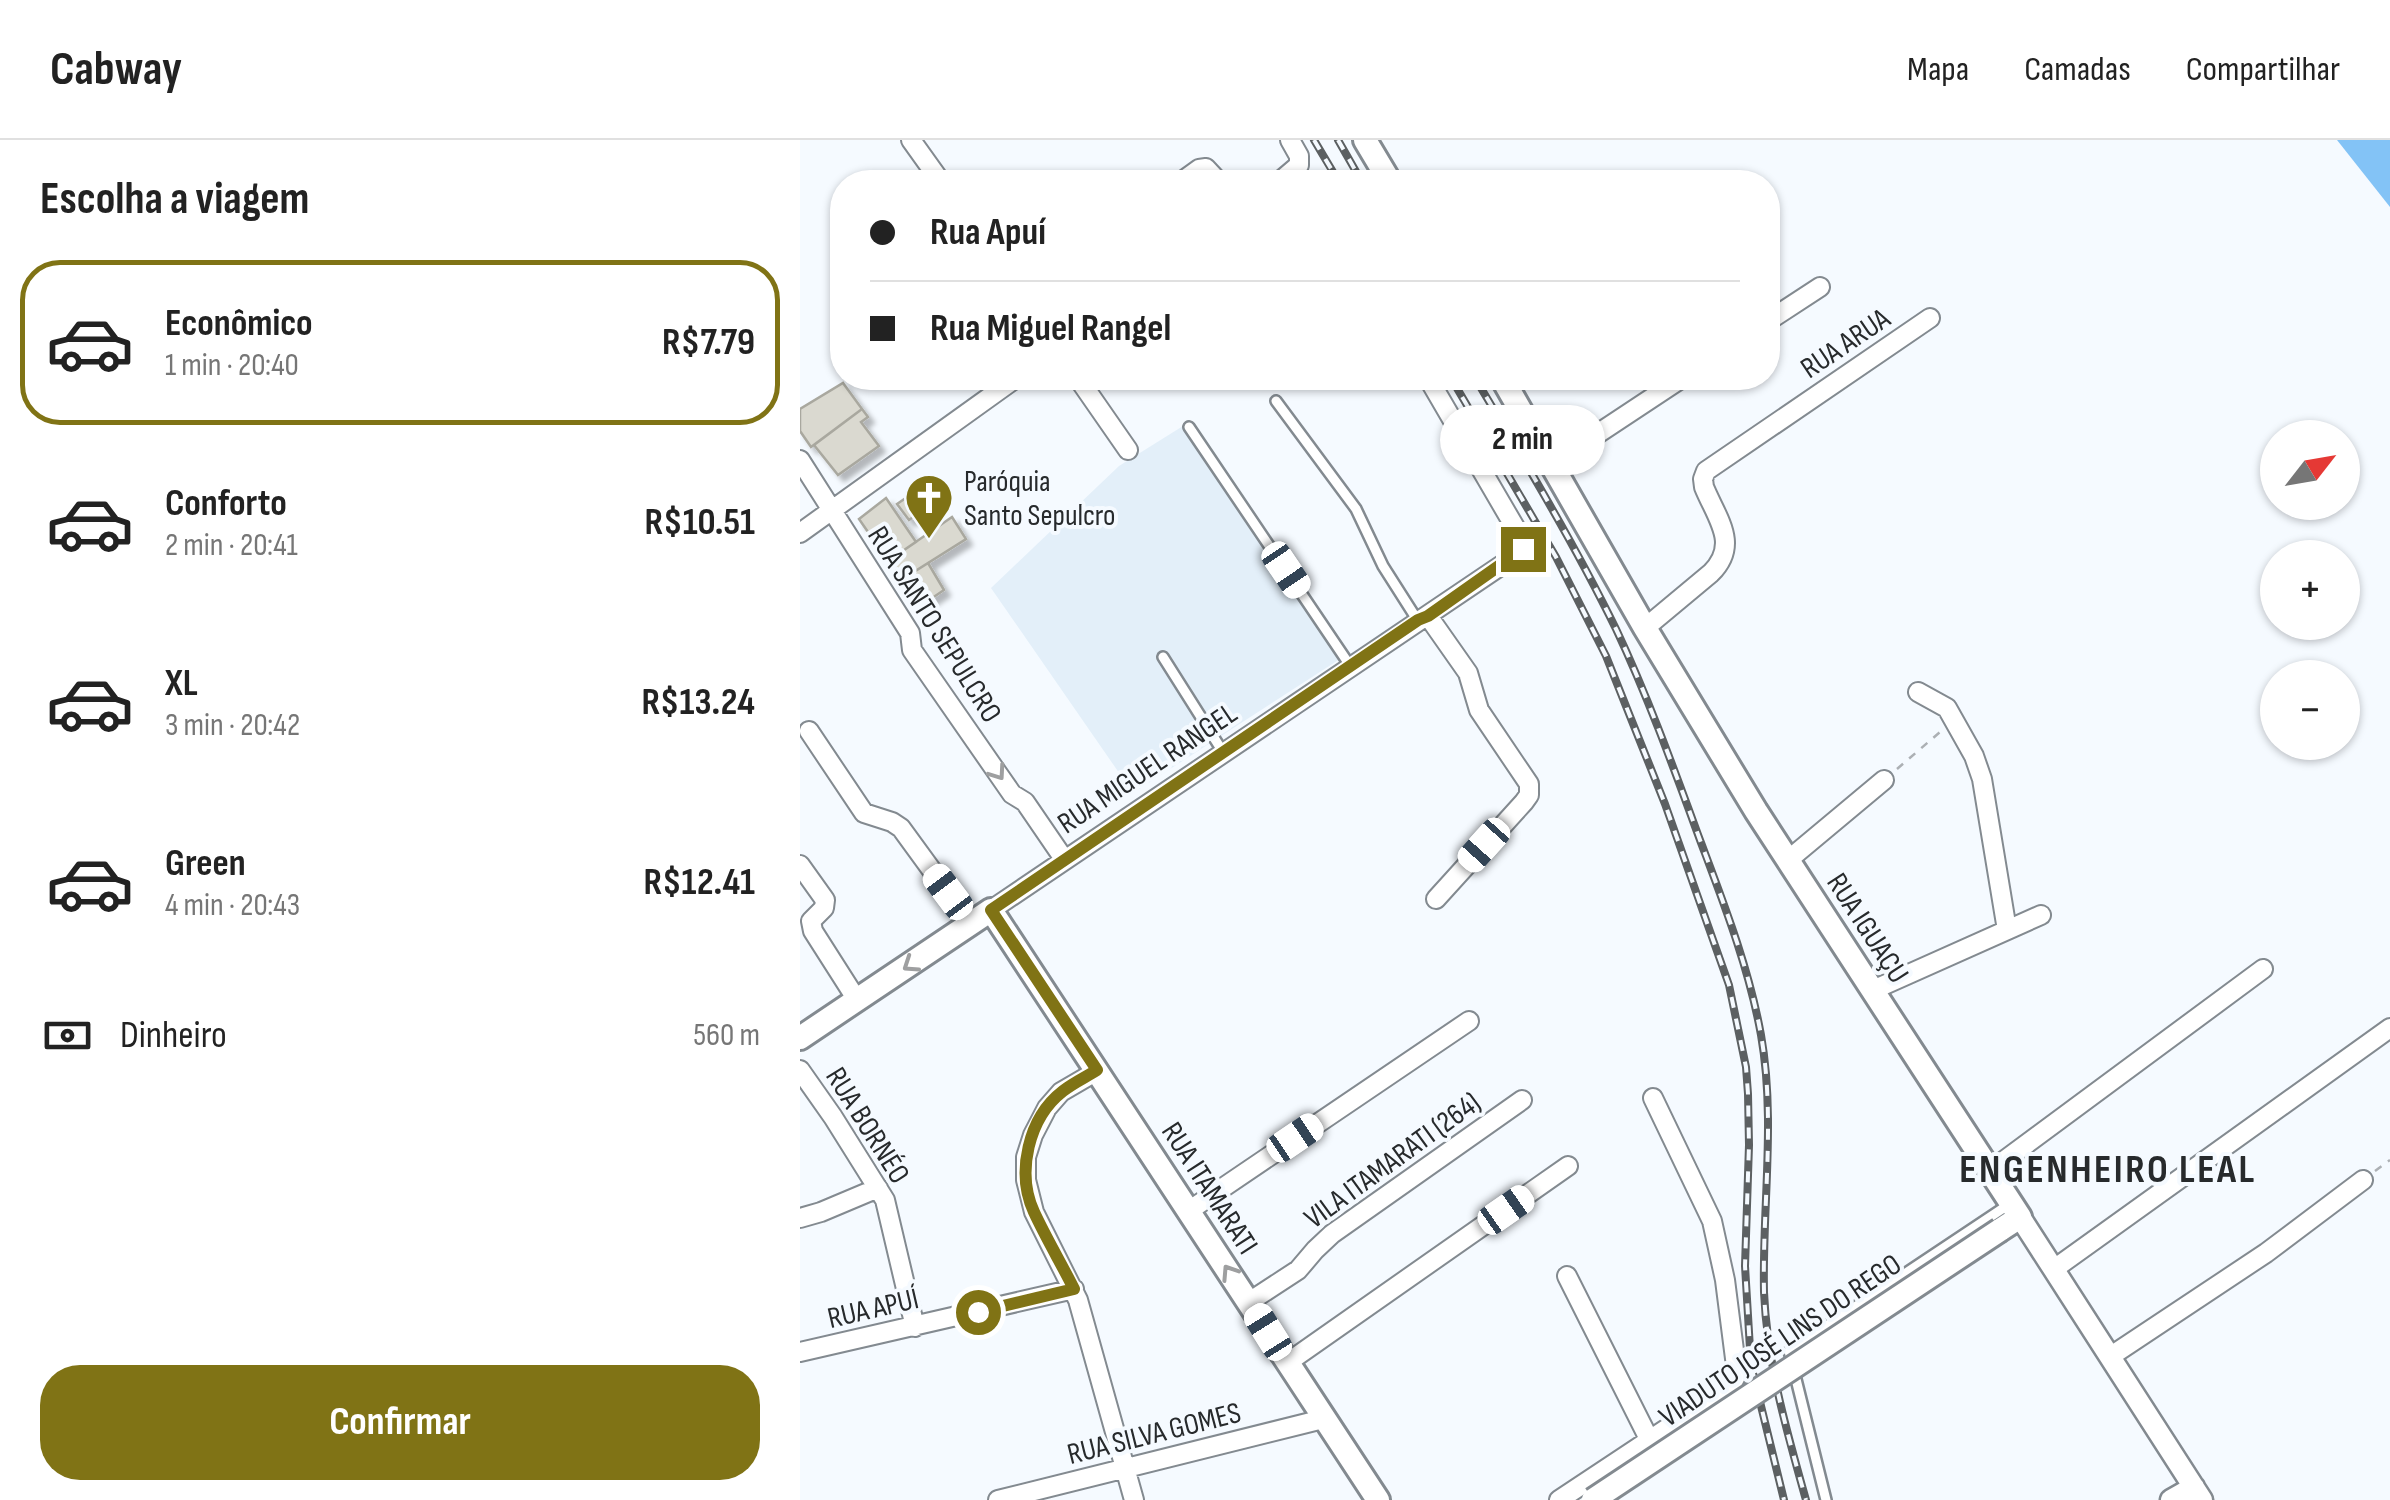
<!DOCTYPE html>
<html lang="pt">
<meta charset="utf-8">
<style>
:root{--surface:#fff;--page:#f6f6f6;--text:#222;--muted:#767676;--line:#e0e0e0;--accent:#807315}
body{margin:0;font-family:"Sofia Sans Condensed",sans-serif;background:var(--page);color:var(--text);height:100vh;display:flex;flex-direction:column;font-size:38px;white-space:nowrap}
*{box-sizing:border-box;margin:0}
p{font-size:32px;color:var(--muted)}
.icon{flex:none;width:55px;height:55px;fill:none;stroke:currentColor;stroke-width:2;stroke-linecap:round;stroke-linejoin:round}
.map{position:relative;flex:1;overflow:hidden}
.side{display:flex;flex-direction:column;background:var(--surface);width:800px}
.side>*{flex:none}
.hud{position:absolute;left:30px;top:30px;width:950px;height:220px;border-radius:40px;box-shadow:0 2px 8px #0004;display:grid;align-content:center;height:220px;padding:0 40px;background:var(--surface)}
.needle{width:65px;rotate:59deg}
.controls{position:absolute;left:1460px;top:280px;display:grid;gap:20px}
.controls a{display:grid;place-items:center;width:100px;height:100px;border-radius:50%;background:var(--surface);box-shadow:0 2px 8px #0004;font-size:50px}
.end{position:absolute;width:45px;height:45px;margin:-22px;border:12px solid #807315;background:#fff;box-shadow:0 0 0 5px #fff}
.from{border-radius:50%}
.bubble{position:absolute;height:70px;border-radius:35px;background:var(--surface);box-shadow:0 2px 8px #0004;font-size:32px;font-weight:700;line-height:70px;text-align:center}
.car{position:absolute;width:30px;height:60px;margin:-30px -15px;border-radius:12px;box-shadow:0 0 8px 2px #0007;background:linear-gradient(#fff 24%,#345 0 40%,#fff 0 76%,#345 0 86%,#fff 0)}
.hud b{display:flex;align-items:center;gap:35px;height:95px;font-size:38px}
.hud b+b{border-top:2px solid var(--line)}
.hud i{width:25px;height:25px;background:var(--text)}
ul{padding:0;list-style:none}
li{display:flex;align-items:center;gap:30px;height:165px;margin:0 20px 15px;padding:0 20px;border:5px solid transparent;border-radius:40px}
li div{flex:1}
li b{display:block;font-size:38px}
li em{font-style:normal;font-weight:700}
li.on{border-color:var(--accent)}
li>.icon{width:90px;height:90px;stroke-width:1.5}
h2{padding:0 40px;font-size:45px;line-height:120px}
.pay{display:flex;align-items:center;gap:25px;height:110px;padding:0 40px;font-size:38px}
.pay p{margin-inline-start:auto}
.cta{display:flex;gap:20px;margin-top:auto;padding:20px 40px}
.cta a{flex:1;height:115px;border-radius:40px;background:var(--accent);color:#fff;font-size:40px;font-weight:700;line-height:115px;text-align:center}
header{display:flex;align-items:center;gap:60px;box-sizing:border-box;height:140px;padding:0 50px;background:var(--surface);border-bottom:2px solid var(--line)}
header strong{font-size:48px}
nav{display:flex;gap:55px;margin-inline-start:auto;font-size:35px}
main{display:flex;flex:1;min-height:0}
.map>svg:first-child{display:block}
.built{fill:#e3eff9}
.forest{fill:#83c3f6}
.building{fill:#dad9d0;stroke:#a9a89f;stroke-width:2.5;filter:url(#shadow)}
.lines{fill:none;stroke-linecap:round;stroke-linejoin:round}
.service-casing{stroke:#838a90;stroke-width:14}
.minor-casing{stroke:#838a90;stroke-width:22}
.tertiary-casing{stroke:#838a90;stroke-width:25}
.secondary-casing{stroke:#838a90;stroke-width:28}
.path{stroke:#acb0b4;stroke-width:2.5;stroke-dasharray:8 8;stroke-linecap:butt}
.service{stroke:#fff;stroke-width:9}
.minor{stroke:#fff;stroke-width:18}
.tertiary{stroke:#fff;stroke-width:20}
.secondary{stroke:#fff;stroke-width:22}
.rail-casing{stroke:#5c6062;stroke-width:8}
.rail{stroke:#f5faff;stroke-width:4;stroke-dasharray:11;stroke-linecap:butt}
.secondary-bridge-casing{stroke:#838a90;stroke-width:28;stroke-linecap:butt}
.secondary-bridge{stroke:#fff;stroke-width:22}
.oneway{stroke:#9e9fa0}
.route{stroke:#807315;stroke-width:12}
.labels{text-anchor:middle;stroke-width:8;stroke-linejoin:round;paint-order:stroke}
.street-label{font-size:30px;fill:#272a2c;stroke:#f5faff}
.poi-label{font-size:30px;fill:#272a2c;stroke:#f5faff;text-anchor:start}
.district-label{font-size:40px;font-weight:bold;letter-spacing:2.5px;fill:#272a2c;stroke:#f5faff}
</style>
<header>
<strong>Cabway</strong>
<nav><a>Mapa</a><a>Camadas</a><a>Compartilhar</a></nav>
</header>
<main>
<section class="side">
<h2>Escolha a viagem</h2>
<ul>
<li class="on"><svg class="icon" aria-label="car" viewBox="0 0 24 24"><path d="M5 17H2v-5l4-1 3-4h7l3 4 3 1v5h-3M9 17h6M6 11h13"/><circle cx="7" cy="17" r="2"/><circle cx="17" cy="17" r="2"/></svg><div><b>Econômico</b><p>1 min · 20:40</p></div><em>R$7.79</em></li>
<li><svg class="icon" aria-label="car" viewBox="0 0 24 24"><path d="M5 17H2v-5l4-1 3-4h7l3 4 3 1v5h-3M9 17h6M6 11h13"/><circle cx="7" cy="17" r="2"/><circle cx="17" cy="17" r="2"/></svg><div><b>Conforto</b><p>2 min · 20:41</p></div><em>R$10.51</em></li>
<li><svg class="icon" aria-label="car" viewBox="0 0 24 24"><path d="M5 17H2v-5l4-1 3-4h7l3 4 3 1v5h-3M9 17h6M6 11h13"/><circle cx="7" cy="17" r="2"/><circle cx="17" cy="17" r="2"/></svg><div><b>XL</b><p>3 min · 20:42</p></div><em>R$13.24</em></li>
<li><svg class="icon" aria-label="car" viewBox="0 0 24 24"><path d="M5 17H2v-5l4-1 3-4h7l3 4 3 1v5h-3M9 17h6M6 11h13"/><circle cx="7" cy="17" r="2"/><circle cx="17" cy="17" r="2"/></svg><div><b>Green</b><p>4 min · 20:43</p></div><em>R$12.41</em></li>
</ul>
<div class="pay"><svg class="icon" aria-label="cash" viewBox="0 0 24 24"><path d="M3 7h18v10H3z"/><circle cx="12" cy="12" r="2"/></svg>Dinheiro<p>560 m</p></div>
<div class="cta"><a>Confirmar</a></div>
</section>
<div class="map">
<svg width="1590" height="1360" viewBox="0 0 1590 1360">
<defs>
<filter id="shadow"><feDropShadow dx="6" dy="6" stdDeviation="2.5" flood-color="#0004"/></filter>
</defs>
<rect width="100%" height="100%" fill="#f5faff"/>
<path class="built" d="M383 286 543 517 333 653 191 448 319 326Z"/>
<path class="forest" d="M1537 0H1590V67Z"/>
<path class="building" d="M43 243 62 269 11 307 0 291V269Z
M62 269 68 277 61 282 79 306 38 335 14 305Z
M129 342 140 358 109 380 97 364Z
M86 358 116 402 88 421 59 379Z
M152 377 166 399 101 440 88 421Z
M128 423 144 450 119 467 101 440Z"/>
<g class="lines">
<g class="service-casing">
<path id="service" d="M476 261 556 369 583 426 618 481
M389 287 551 527
M363 517 423 612
M1026 1360 989 1211 1208 1065"/>
</g>
<g class="minor-casing">
<path id="minor" d="M111 0 141 42
M381 42 399 29 406 28 419 42
M479 42 499 25V16L490 0
M968 181 1020 147
M278 238 328 310
M0 320 110 493 112 510 212 654 225 662 264 719
M752 324 882 238
M0 393 216 238
M628 476 668 533 679 570 729 644V655L724 662 636 759
M845 488 911 433C940 404 917 379 904 347L903 339 906 331 1130 178
M1118 552 1147 568 1174 616 1182 639 1207 790
M9 591 64 673 92 682 101 688 171 784
M987 721 1084 640
M0 725 25 760 24 768 11 781 13 791 57 860
M191 770 721 412 723 401 628 238
M1073 850 1241 775
M0 930 33 977 85 1060 115 1187
M297 931 261 952 247 968 233 995 226 1017V1040L234 1072 278 1160 334 1360
M1190 1031 1463 829
M390 1070 669 881
M0 1078 21 1072 78 1048
M1254 1129 1590 888
M767 1136 849 1299
M449 1162 498 1130 515 1110 532 1094 722 960
M0 1212 274 1149
M1311 1216 1466 1113 1563 1040
M487 1223 768 1026
M198 1360 523 1279
M759 1360 931 1246 937 1234 925 1140 912 1081 853 958"/>
</g>
<g class="tertiary-casing">
<path id="tertiary" d="M1220 1077 1402 1360
M1371 1360 1394 1347"/>
</g>
<g class="secondary-casing">
<path id="secondary" d="M565 0 590 42
M702 238 845 488 956 671 1220 1077 1200 1090
M0 898 191 770 578 1360"/>
</g>
<path class="path" d="M1097 629 1140 592
M1575 1031 1590 1020"/>
<use href="#service" class="service"/>
<use href="#minor" class="minor"/>
<use href="#tertiary" class="tertiary"/>
<use href="#secondary" class="secondary"/>
<g class="rail-casing">
<path id="rail" d="M514 0 539 42
M538 0 562 42
M651 238 756 417 806 516 865 664 929 845 946 927 948 954 949 1005 945 1126 951 1225 984 1360
M675 238C724 320 774 403 816 489 848 557 874 629 900 700 924 764 949 828 961 895 976 980 962 1067 964 1152 967 1224 987 1292 1006 1360"/>
</g>
<use href="#rail" class="rail"/>
<g class="secondary-bridge-casing">
<path id="secondary-bridge" d="M793 1360 1200 1090"/>
</g>
<use href="#secondary-bridge" class="secondary-bridge"/>
</g>
<defs><path id="oneway-chevron" d="M-2-3.5L2.5 0L-2 3.5" fill="none" stroke-width="1.6" stroke-linecap="round" stroke-linejoin="round" transform="scale(2.5)"/></defs>
<g class="oneway">
<use href="#oneway-chevron" transform="translate(198 633) rotate(55)"/>
<use href="#oneway-chevron" transform="translate(110 825) rotate(146)"/>
<use href="#oneway-chevron" transform="translate(429 1132) rotate(-123)"/>
</g>
<g class="lines">
<path class="route" d="M178 1172 274 1149C261 1123 246 1098 234 1072 216 1033 228 978 263 951 273 943 286 937 297 930L191 770 618 480 628 476 723 409"/>
</g>
<defs>
<g id="church-pin" transform="scale(2.5)"><path d="M0 17L-7.5 6A9.5 9.5 0 1 1 7.5 6Z" fill="#807315" stroke="#f5faff"/><path d="M-1.2-6h2.4v3.5h3.3v2.4h-3.3V6h-2.4V-.1h-3.3v-2.4h3.3Z" fill="#fff"/></g>
</defs>
<g fill-rule="evenodd">
<use href="#church-pin" x="129" y="358"/>
</g>
<g class="labels">
<g class="street-label">
<text transform="translate(1045 203) rotate(-34)" y="10">RUA ARUA</text>
<text transform="translate(135 484) rotate(58)" y="10">RUA SANTO SEPULCRO</text>
<text transform="translate(347 628) rotate(-34)" y="10">RUA MIGUEL RANGEL</text>
<text transform="translate(1068 788) rotate(57)" y="10">RUA IGUAÇU</text>
<text transform="translate(68 985) rotate(58)" y="10">RUA BORNÉO</text>
<text transform="translate(592 1020) rotate(-36)" y="10">VILA ITAMARATI (264)</text>
<text transform="translate(410 1048) rotate(57)" y="10">RUA ITAMARATI</text>
<text transform="translate(73 1168) rotate(-13)" y="10">RUA APUÍ</text>
<text transform="translate(980 1200) rotate(-34)" y="10">VIADUTO JOSÉ LINS DO REGO</text>
<text transform="translate(354 1293) rotate(-14)" y="10">RUA SILVA GOMES</text>
</g>
<g class="poi-label">
<text x="164" y="351">Paróquia<tspan x="164" dy="34">Santo Sepulcro</tspan></text>
</g>
<g class="district-label">
<text x="1308" y="1042">ENGENHEIRO LEAL</text>
</g>
</g>
</svg>
<div class="controls">
<a><svg class="needle" viewBox="-14 -14 28 28"><path d="M0-13l5 13h-10z" fill="#e53935"/><path d="M0 13l5-13h-10z" fill="#767676"/></svg></a>
<a>+</a>
<a>−</a>
</div>
<i class="end from" style="left:178px;top:1172px"></i>
<i class="end" style="left:723px;top:409px"></i>
<div class="bubble" style="left:640px;top:265px;width:165px">2 min</div>
<i class="car" style="left:486px;top:430px;rotate:146deg"></i>
<i class="car" style="left:684px;top:705px;rotate:222deg"></i>
<i class="car" style="left:148px;top:752px;rotate:323deg"></i>
<i class="car" style="left:495px;top:998px;rotate:56deg"></i>
<i class="car" style="left:706px;top:1070px;rotate:55deg"></i>
<i class="car" style="left:468px;top:1192px;rotate:328deg"></i>
<div class="hud">
<b><i class="from"></i>Rua Apuí</b>
<b><i></i>Rua Miguel Rangel</b>
</div>
</div>
</main>
